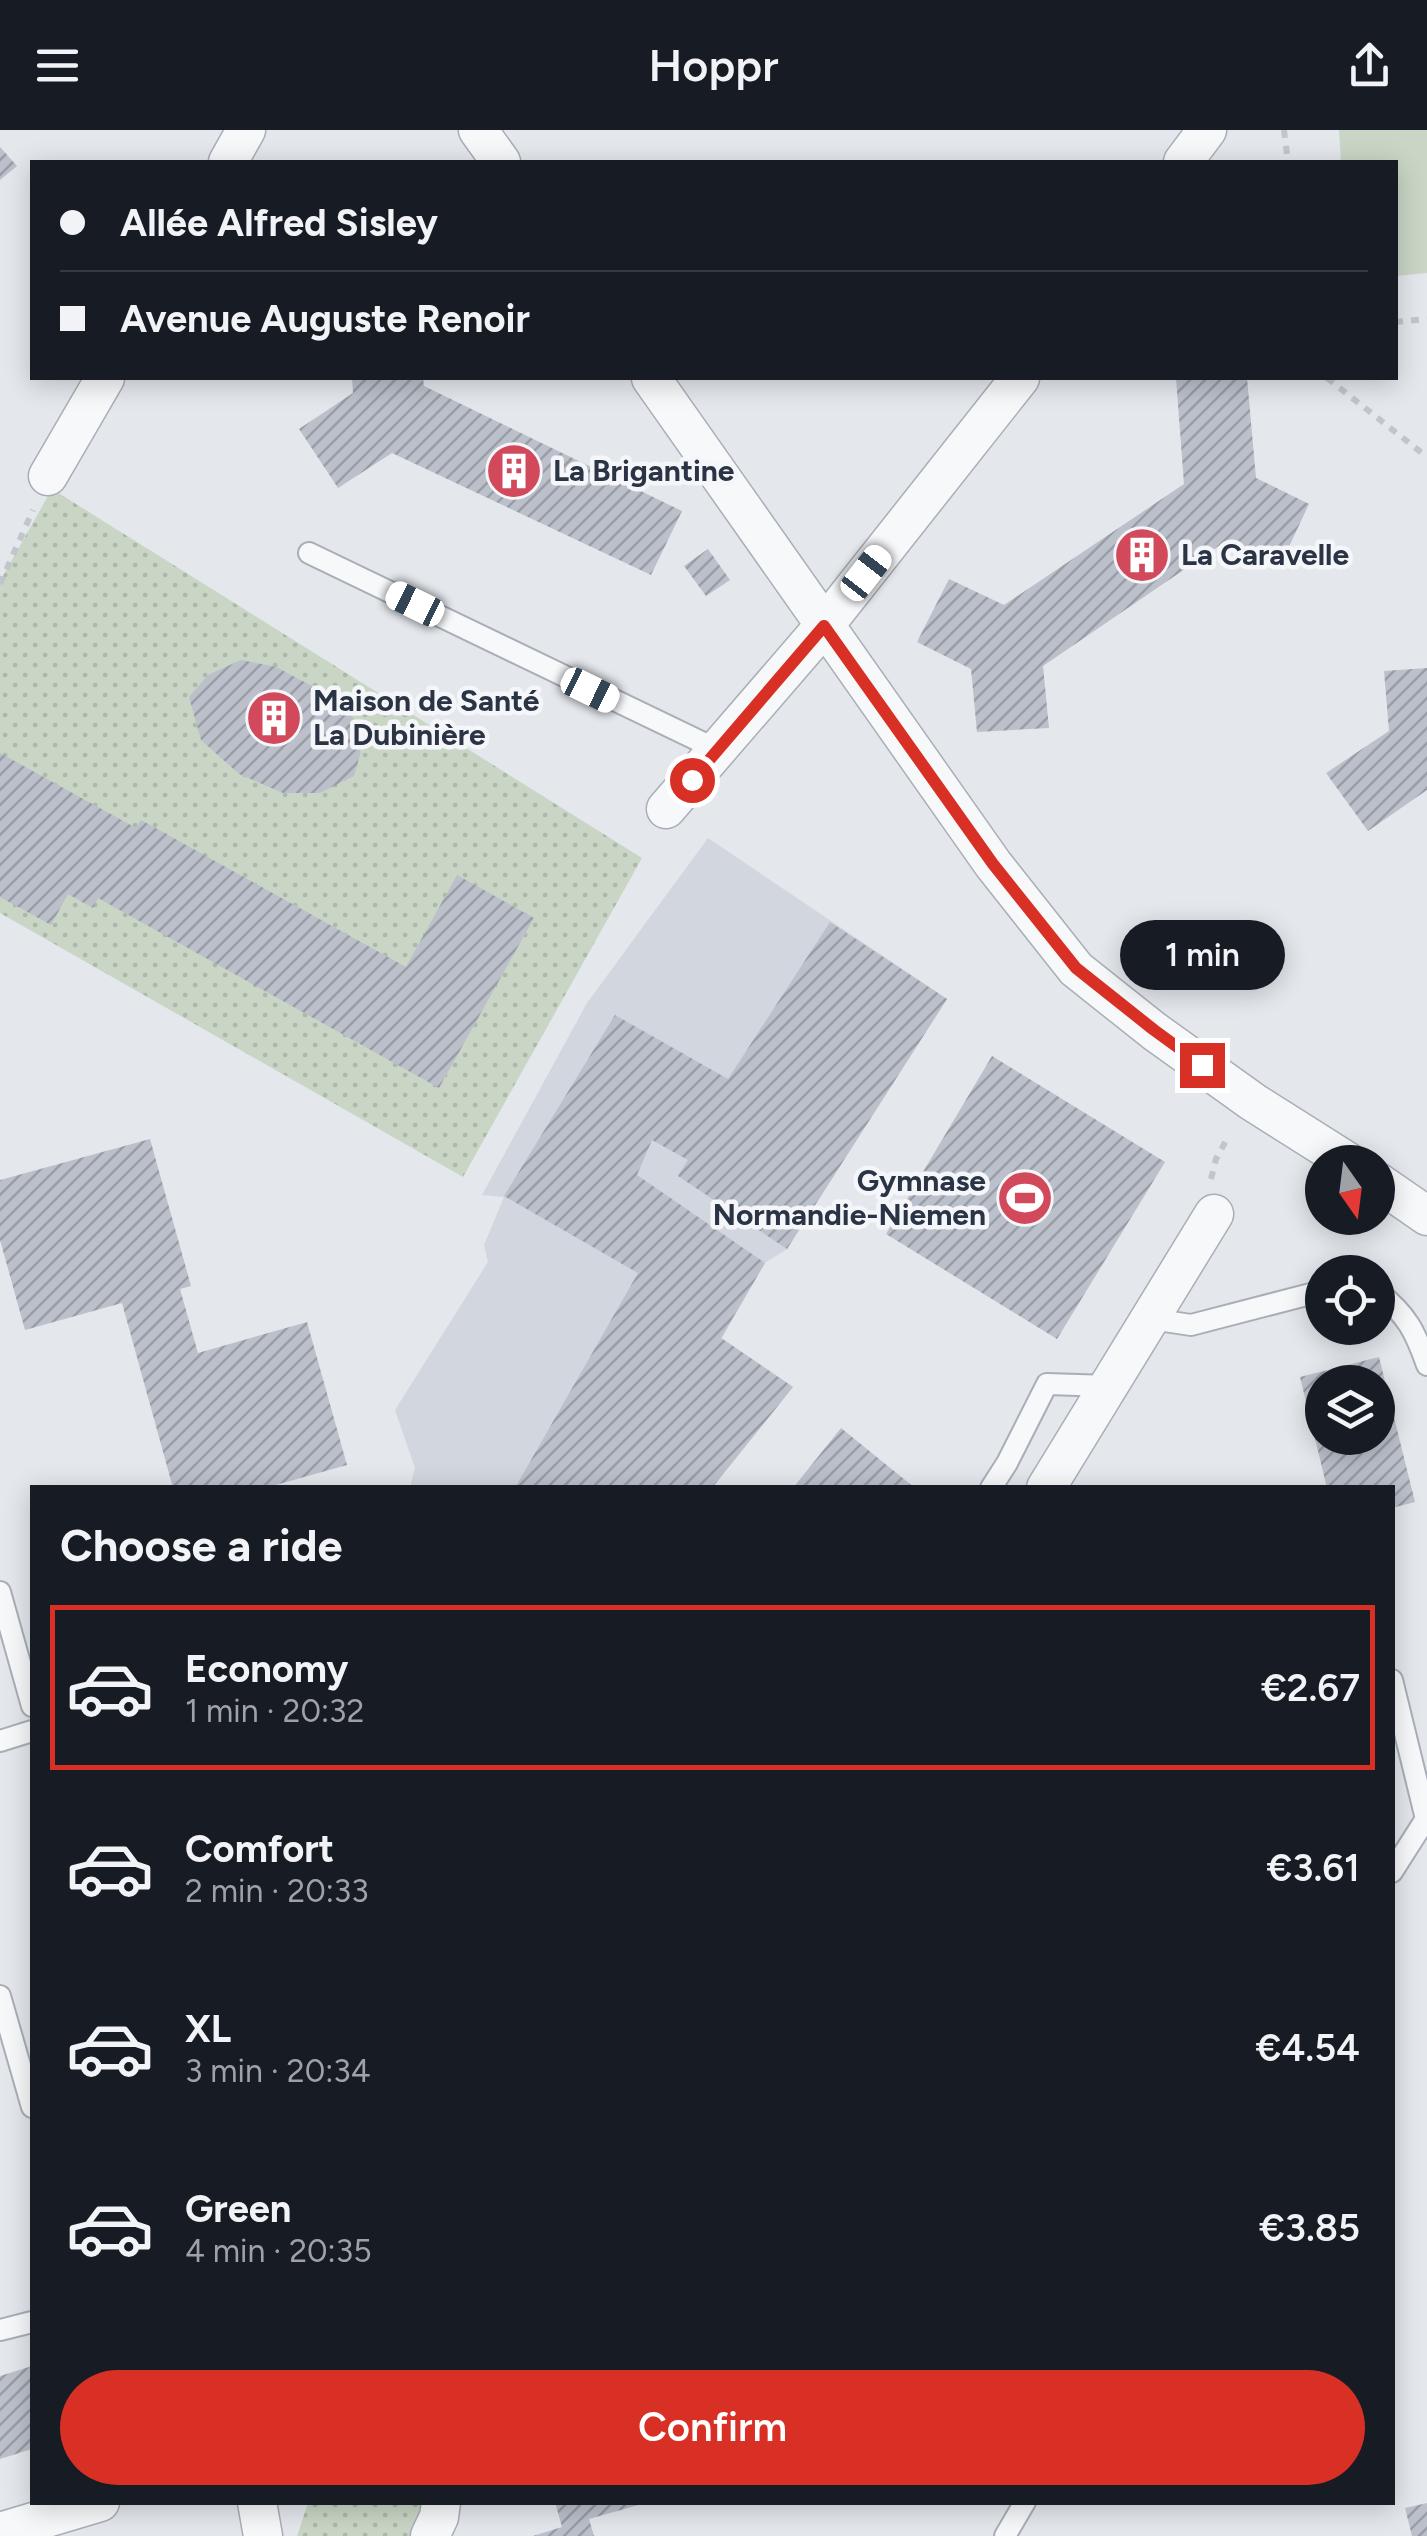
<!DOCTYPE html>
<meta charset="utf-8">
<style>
:root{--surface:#171b24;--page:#242831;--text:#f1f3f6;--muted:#9ea1a6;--line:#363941;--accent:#d93025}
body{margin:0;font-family:Figtree,sans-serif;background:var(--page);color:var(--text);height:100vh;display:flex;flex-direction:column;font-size:38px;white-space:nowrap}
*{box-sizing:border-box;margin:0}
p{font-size:32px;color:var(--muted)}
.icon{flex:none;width:55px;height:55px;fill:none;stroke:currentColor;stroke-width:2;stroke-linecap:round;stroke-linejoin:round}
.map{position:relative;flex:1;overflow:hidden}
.details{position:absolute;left:30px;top:1355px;width:1365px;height:1020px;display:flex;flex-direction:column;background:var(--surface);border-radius:0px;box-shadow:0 5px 25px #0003}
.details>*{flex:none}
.top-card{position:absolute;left:30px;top:30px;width:1368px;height:220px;border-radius:0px;box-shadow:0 5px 25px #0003;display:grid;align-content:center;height:220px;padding:0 30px;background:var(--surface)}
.needle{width:65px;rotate:166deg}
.controls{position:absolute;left:1305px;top:1015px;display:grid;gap:20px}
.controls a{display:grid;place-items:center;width:90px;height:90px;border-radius:50%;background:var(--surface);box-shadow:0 5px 25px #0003;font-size:50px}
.end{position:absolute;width:45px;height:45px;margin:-22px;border:12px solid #d93025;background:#fff;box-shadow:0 0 0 5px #fff}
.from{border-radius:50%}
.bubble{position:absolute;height:70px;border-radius:35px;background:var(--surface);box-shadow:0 5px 25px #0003;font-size:32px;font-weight:600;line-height:70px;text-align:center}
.car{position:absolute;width:30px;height:60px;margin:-30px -15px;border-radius:12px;box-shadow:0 0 8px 2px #0007;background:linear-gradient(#fff 24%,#345 0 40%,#fff 0 76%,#345 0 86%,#fff 0)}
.top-card b{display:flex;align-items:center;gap:35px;height:95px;font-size:38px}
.top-card b+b{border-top:2px solid var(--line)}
.top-card i{width:25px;height:25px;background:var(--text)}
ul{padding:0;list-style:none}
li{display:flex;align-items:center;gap:30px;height:165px;margin:0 20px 15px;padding:0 10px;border:5px solid transparent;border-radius:0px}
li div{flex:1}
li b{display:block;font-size:38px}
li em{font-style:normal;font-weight:600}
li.on{border-color:var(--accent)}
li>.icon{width:90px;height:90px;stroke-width:1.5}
h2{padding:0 30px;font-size:45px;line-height:120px}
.action{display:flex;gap:20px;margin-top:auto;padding:20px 30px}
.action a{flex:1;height:115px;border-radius:60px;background:var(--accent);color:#fff;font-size:40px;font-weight:600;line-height:115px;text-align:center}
header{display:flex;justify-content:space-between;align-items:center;height:130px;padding:0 30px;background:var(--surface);font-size:45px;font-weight:600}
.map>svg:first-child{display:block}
.built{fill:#d2d6de}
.grass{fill:url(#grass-dots)}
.pitch{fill:#c9d6c5}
.building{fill:url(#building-hatch);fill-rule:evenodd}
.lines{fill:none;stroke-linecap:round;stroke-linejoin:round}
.lane-casing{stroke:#a9aeb7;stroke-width:24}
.street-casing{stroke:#a9aeb7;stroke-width:41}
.path{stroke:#c2c5cb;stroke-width:6;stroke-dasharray:8 8;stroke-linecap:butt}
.lane{stroke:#f7f8fa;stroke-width:20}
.street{stroke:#f7f8fa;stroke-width:38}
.route{stroke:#d93025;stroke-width:12}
.labels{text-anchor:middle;stroke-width:9;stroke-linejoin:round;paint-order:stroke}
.poi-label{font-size:30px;font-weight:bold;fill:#2b3445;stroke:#f4f6f9;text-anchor:start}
</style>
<header><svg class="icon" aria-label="menu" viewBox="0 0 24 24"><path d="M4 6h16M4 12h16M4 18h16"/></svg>Hoppr<svg class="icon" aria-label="share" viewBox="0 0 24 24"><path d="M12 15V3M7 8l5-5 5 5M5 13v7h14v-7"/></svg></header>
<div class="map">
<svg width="1427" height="2406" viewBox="0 0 1427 2406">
<defs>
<pattern id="grass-dots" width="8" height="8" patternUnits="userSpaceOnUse" patternTransform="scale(2.5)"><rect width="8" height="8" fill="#c9d6c5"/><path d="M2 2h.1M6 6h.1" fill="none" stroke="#adb8ab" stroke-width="1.8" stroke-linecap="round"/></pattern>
<pattern id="building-hatch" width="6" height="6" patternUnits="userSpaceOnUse" patternTransform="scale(2.5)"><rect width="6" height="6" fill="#bbc0ca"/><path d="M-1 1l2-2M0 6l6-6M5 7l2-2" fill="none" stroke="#989da6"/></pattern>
</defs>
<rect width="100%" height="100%" fill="#e4e7ec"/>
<path class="built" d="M708 708 947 869 787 1119 765 1133 722 1208 793 1257 712 1357H410L415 1338 395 1280 488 1132 484 1115 504 1067 482 1065 587 873Z"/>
<path class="grass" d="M52 359 642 728 463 1047 0 783V451Z
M308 2373H423L420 2391 411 2406H297Z"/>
<path class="pitch" d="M1339 0H1427V143L1395 146V32H1341Z"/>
<path class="building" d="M0 17 17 36 0 50Z
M352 248H423L424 256 682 381 651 445 392 323 338 358 299 299 353 263Z
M1176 248H1247L1256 348 1309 374 1279 438 1223 413 1043 536 1049 598 977 602 971 539 917 512 949 449 1004 475 1184 354Z
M708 419 730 450 706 466 684 436Z
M241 530 276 537 314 557 343 576 363 600 360 625 354 646 320 663H283L239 644 201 610 189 567 208 545Z
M1427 538V660L1368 701 1326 643 1389 601 1384 541Z
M0 623 136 698 141 690 406 837 457 745 534 788 439 958 98 768 93 778 68 764 51 795 0 767Z
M830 792 947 869 787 1119 678 1046 688 1030 652 1010 637 1045 765 1133 721 1208 793 1257 712 1358H515L638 1143 504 1066 615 885 728 949Z
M992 926 1165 1032 1057 1209 886 1104Z
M150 1009 191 1156 180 1159 198 1223 307 1192 347 1335 265 1358H173L122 1173 25 1200 0 1110V1050Z
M1379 1227 1415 1372 1392 1378V1358H1327L1300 1247ZM1322 1252H1378V1308H1322Z
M841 1298 915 1358H793Z
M32 2236V2319L0 2329V2246Z
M555 2372H642V2374L589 2389 594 2406H533L562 2397Z
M1427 2373V2406H1412L1405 2378Z"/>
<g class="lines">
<g class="lane-casing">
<path id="lane" d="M309 423 718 620
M1378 1162C1407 1185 1415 1201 1427 1235
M1151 1189 1191 1195 1322 1161
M991 1358 1007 1333 1047 1254 1109 1256
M0 1462 32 1576
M1392 1550 1426 1689
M0 1611 32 1601
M1392 1742 1427 1687
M0 1866 32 1977
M0 2200 32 2192
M1005 2406 1025 2372"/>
</g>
<g class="street-casing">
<path id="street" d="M478 0 501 32
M228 32 246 0
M1183 32 1207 0
M651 248 993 734 1076 839 1154 901 1253 972 1348 1032
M48 346 105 248
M666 679 824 496 1020 248
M1378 1052 1427 1086
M1046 1358 1214 1084
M257 2372 263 2406
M0 2402 100 2372
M430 2406 439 2387 441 2372"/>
</g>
<path class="path" d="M1284 0 1288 32
M1395 192 1427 189
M1327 248 1427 327
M0 454 33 380
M1211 1049 1216 1029 1228 1007"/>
<use href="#lane" class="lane"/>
<use href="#street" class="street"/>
</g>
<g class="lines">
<path class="route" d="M692 650 824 496 993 734 1076 838 1154 900 1202 935"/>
</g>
<defs>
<g id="building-disc" transform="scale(2.875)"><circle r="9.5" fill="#d1495b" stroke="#f4f6f9"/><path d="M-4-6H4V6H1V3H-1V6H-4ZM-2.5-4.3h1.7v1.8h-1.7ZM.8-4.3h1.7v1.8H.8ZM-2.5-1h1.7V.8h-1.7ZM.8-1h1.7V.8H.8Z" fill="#fff"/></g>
<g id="stadium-disc" transform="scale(2.875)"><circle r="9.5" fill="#d1495b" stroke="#f4f6f9"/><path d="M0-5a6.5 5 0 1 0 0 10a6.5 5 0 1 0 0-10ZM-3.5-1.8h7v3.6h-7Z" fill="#fff"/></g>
</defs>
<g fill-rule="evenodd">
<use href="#building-disc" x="514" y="341"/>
<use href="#building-disc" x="1142" y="425"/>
<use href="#building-disc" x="274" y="588"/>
<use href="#stadium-disc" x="1025" y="1068"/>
</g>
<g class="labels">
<g class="poi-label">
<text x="553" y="351">La Brigantine</text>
<text x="1181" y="435">La Caravelle</text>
<text x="313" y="581">Maison de Santé<tspan x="313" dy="34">La Dubinière</tspan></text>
<text x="986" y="1061" text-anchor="end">Gymnase<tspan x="986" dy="34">Normandie-Niemen</tspan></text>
</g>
</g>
</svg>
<div class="controls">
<a><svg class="needle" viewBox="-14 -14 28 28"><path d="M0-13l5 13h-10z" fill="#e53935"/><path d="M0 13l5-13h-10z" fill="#9ea1a6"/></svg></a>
<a><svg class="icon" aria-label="locate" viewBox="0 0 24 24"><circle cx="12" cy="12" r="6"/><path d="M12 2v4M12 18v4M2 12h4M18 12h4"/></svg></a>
<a><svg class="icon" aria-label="layers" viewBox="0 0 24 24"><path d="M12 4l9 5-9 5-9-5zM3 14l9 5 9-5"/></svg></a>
</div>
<i class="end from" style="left:692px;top:650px"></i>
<i class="end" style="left:1202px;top:935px"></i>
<div class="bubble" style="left:1120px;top:790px;width:165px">1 min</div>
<i class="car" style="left:866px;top:443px;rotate:38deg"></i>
<i class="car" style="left:415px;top:474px;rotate:296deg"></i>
<i class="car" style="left:590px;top:560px;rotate:116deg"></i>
<div class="top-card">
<b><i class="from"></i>Allée Alfred Sisley</b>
<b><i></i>Avenue Auguste Renoir</b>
</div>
<section class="details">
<h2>Choose a ride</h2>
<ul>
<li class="on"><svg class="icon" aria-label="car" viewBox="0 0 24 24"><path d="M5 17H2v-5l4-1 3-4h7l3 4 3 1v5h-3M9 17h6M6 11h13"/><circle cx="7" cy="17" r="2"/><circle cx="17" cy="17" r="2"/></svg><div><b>Economy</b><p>1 min · 20:32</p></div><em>€2.67</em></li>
<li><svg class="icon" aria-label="car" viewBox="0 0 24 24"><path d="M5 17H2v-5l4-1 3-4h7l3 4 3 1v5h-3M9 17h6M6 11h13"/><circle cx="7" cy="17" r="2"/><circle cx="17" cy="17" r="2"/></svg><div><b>Comfort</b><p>2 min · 20:33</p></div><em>€3.61</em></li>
<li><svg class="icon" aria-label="car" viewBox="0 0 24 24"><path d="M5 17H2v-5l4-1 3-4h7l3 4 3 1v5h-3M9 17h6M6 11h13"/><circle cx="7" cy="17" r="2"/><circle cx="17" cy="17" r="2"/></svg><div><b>XL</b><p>3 min · 20:34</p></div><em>€4.54</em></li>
<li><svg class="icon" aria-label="car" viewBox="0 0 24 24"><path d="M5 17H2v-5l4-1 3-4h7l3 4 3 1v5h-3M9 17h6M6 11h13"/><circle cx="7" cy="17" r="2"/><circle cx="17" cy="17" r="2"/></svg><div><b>Green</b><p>4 min · 20:35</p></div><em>€3.85</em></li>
</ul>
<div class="action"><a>Confirm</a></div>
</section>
</div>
